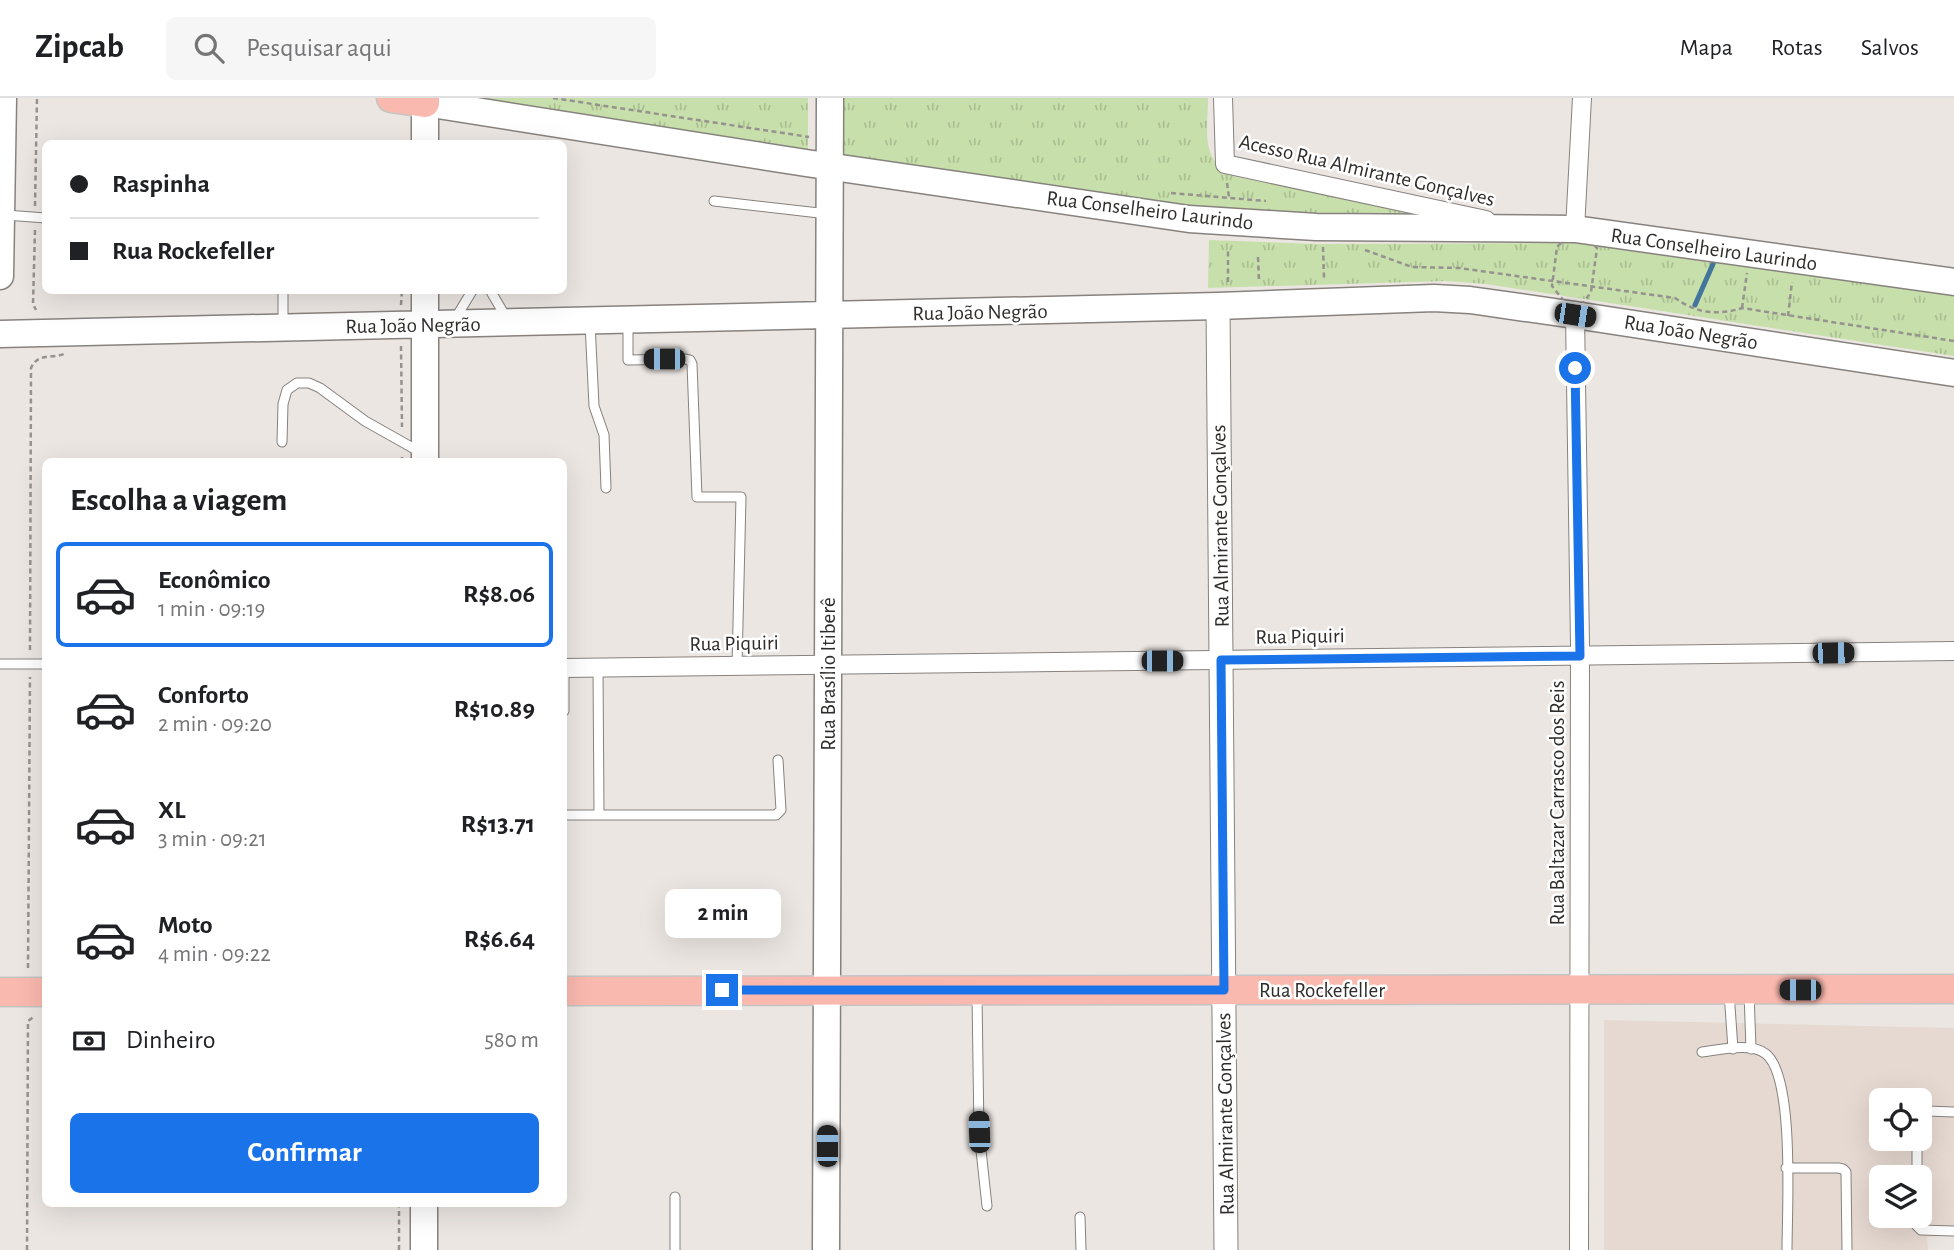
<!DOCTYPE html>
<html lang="pt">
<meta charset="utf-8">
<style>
:root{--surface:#fff;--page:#f6f6f6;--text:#202124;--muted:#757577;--line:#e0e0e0;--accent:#1a73e8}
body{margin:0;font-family:"Alegreya Sans",sans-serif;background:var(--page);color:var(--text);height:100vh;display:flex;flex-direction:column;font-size:26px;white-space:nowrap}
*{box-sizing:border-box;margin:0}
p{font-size:23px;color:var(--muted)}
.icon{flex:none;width:38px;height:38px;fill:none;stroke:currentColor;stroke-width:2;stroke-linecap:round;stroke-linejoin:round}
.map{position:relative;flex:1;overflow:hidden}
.sheet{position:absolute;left:42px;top:360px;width:525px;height:749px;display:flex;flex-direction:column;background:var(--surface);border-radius:10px;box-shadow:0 7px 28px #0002}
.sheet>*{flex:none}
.hud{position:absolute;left:42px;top:42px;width:525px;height:154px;border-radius:10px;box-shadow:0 7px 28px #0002;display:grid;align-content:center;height:154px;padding:0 28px;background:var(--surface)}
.buttons{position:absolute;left:1869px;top:990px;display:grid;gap:14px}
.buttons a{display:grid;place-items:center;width:63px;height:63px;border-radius:10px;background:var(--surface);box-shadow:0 7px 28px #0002;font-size:35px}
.end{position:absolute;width:32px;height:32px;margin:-16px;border:9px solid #1a73e8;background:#fff;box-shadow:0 0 0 4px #fff}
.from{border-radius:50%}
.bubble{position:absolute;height:49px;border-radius:10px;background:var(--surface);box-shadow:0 7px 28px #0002;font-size:23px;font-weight:600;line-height:49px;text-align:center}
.car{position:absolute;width:21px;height:42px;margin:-21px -10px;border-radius:9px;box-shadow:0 0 5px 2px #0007;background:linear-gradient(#222 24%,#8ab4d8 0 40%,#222 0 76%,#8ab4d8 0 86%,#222 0)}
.hud b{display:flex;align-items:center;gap:24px;height:66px;font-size:26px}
.hud b+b{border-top:2px solid var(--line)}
.hud i{width:18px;height:18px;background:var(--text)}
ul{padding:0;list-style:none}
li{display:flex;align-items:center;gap:21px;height:105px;margin:0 14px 10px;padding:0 14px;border:4px solid transparent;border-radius:10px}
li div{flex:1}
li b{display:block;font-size:26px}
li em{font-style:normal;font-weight:600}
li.selected{border-color:var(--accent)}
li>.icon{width:63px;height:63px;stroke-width:1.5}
h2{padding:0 28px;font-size:32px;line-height:84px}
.pay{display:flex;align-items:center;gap:18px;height:77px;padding:0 28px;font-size:26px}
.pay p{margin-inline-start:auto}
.cta{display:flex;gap:14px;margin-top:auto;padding:14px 28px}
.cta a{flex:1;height:80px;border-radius:10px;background:var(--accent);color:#fff;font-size:28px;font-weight:600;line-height:80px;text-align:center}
header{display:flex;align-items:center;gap:42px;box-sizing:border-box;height:98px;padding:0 35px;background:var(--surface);border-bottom:2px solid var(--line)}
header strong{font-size:33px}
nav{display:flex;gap:38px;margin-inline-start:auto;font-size:24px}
.search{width:490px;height:63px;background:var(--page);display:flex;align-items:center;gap:18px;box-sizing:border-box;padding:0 24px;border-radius:10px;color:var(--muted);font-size:26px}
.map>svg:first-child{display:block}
.built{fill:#e6d9d1;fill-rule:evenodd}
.park{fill:url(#park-tufts)}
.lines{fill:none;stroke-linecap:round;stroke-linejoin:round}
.stream{stroke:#43749c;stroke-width:5}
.service-casing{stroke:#87827e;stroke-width:11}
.minor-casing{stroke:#87827e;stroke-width:20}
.tertiary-casing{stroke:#87827e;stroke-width:25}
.secondary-casing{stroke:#87827e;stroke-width:29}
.primary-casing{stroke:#c5c4c4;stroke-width:31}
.path{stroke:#96928f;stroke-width:2.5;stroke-dasharray:5 3.5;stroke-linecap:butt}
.service{stroke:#fff;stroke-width:9}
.minor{stroke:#fff;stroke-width:18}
.tertiary{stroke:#fff;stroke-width:23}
.secondary{stroke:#fff;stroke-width:26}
.primary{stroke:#fab9af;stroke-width:28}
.route{stroke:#1a73e8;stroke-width:9}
.labels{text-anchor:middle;stroke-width:5;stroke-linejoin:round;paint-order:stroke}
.street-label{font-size:21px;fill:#2f2d2b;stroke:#fff}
</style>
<header>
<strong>Zipcab</strong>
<div class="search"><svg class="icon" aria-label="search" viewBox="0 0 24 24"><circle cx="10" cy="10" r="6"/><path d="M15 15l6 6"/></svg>Pesquisar aqui</div>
<nav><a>Mapa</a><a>Rotas</a><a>Salvos</a></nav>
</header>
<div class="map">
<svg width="1954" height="1152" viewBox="0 0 1954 1152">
<defs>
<pattern id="park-tufts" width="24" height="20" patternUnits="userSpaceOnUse" patternTransform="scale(1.75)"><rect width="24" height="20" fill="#c7dfaa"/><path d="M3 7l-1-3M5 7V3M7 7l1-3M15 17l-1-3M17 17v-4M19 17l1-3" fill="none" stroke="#abc092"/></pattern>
</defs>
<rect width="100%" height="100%" fill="#ebe6e2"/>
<path class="built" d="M1604 922 1954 930V1137L1927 1139 1928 1152H1604ZM1881 1003H1920V1041H1881ZM1881 1080H1920V1118H1881Z"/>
<path class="park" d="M447 0H808V51L807 53Z
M833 0H1208C1208 33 1199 64 1236 79L1341 98 1435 119 1188 116 840 58Z
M1209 142 1316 146 1594 145 1954 195V258L1486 186 1446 183 1208 190Z"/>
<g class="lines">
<path class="stream" d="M1695 207 1713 166"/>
<g class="service-casing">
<path id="service" d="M714 103 828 116
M5 117 46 120
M490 192 507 221
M455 221 472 193
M628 223V262L686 261 690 262 692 266 697 399H741L737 568
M590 225 594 308 604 337 606 390
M283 228V192
M282 344 283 306 287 292 297 285H309L320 290 365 323 420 354
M0 566H46
M598 569 599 717H776L781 712 778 662
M564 575V613
M564 717H599
M1729 894 1733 951
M1749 894 1751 951
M977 897 979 1034 987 1108
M1702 954C1719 952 1751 944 1766 956 1795 979 1787 1113 1787 1152
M1920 1017 1926 1013 1954 1014
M1786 1070H1838L1843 1071 1846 1074 1847 1152
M1917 1080V1041
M675 1099V1152
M1916 1118V1127L1921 1132 1954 1133
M1080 1119 1081 1152"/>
</g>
<g class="minor-casing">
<path id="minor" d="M1223 0 1225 66 1486 122
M1575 131 1582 0
M1575 217 1580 547 1579 1152
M564 570 1954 553"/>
</g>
<g class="tertiary-casing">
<path id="tertiary" d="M1218 208 1226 1152"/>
</g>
<g class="secondary-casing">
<path id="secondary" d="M425 46V5L806 65 1189 121 1316 129 1575 131 1954 184
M0 178 3 0
M0 236 1218 208 1434 200 1470 202 1575 217 1954 275
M425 364V192
M424 1152V1106
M826 1152 830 0"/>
</g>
<g class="primary-casing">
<path id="primary" d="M391 0 425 5V0
M564 893 1954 891
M0 894H46"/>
</g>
<path class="path" d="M553 0 809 39
M1227 85 1229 99
M1171 95 1266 103
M35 108 37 0
M1575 131 1597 150 1591 194 1575 217 1552 188 1557 149Z
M35 132 33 206 36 212
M1323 149 1324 180
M1365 152 1412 169 1459 170 1675 200C1696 215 1717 218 1742 210L1954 243
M1258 159 1259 183
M1228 184V153
M401 207 402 192
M1742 210 1747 175
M1788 218 1792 184
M401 248 402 329
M402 364V357
M30 552 31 270C38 254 53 261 64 256
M28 870 30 579
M27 1152 28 923 35 918
M399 1152V1106"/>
<use href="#service" class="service"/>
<use href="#minor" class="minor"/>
<use href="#tertiary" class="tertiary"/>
<use href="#secondary" class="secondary"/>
<use href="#primary" class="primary"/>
</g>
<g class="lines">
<path class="route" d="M722 892H1224L1221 562 1580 558 1575 270"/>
</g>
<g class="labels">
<g class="street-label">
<text transform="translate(1367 72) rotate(13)" y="7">Acesso Rua Almirante Gonçalves</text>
<text transform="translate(1150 112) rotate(7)" y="7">Rua Conselheiro Laurindo</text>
<text transform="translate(1714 151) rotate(8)" y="7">Rua Conselheiro Laurindo</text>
<text transform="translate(980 214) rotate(-1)" y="7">Rua João Negrão</text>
<text transform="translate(413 227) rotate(-1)" y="7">Rua João Negrão</text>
<text transform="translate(1691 234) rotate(9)" y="7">Rua João Negrão</text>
<text transform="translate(1220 428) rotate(-91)" y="7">Rua Almirante Gonçalves</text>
<text transform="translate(1300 538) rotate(-1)" y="7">Rua Piquiri</text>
<text transform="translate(734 545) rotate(-1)" y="7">Rua Piquiri</text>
<text transform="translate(828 576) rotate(-90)" y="7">Rua Brasílio Itiberê</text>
<text transform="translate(1557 705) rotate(-90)" y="7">Rua Baltazar Carrasco dos Reis</text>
<text x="1322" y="899">Rua Rockefeller</text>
<text transform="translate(1225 1016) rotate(-91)" y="7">Rua Almirante Gonçalves</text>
</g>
</g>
</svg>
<div class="buttons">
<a><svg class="icon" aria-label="locate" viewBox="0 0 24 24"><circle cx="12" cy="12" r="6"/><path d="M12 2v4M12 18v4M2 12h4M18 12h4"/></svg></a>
<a><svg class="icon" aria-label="layers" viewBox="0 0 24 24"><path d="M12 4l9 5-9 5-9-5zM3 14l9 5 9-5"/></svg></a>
</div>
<i class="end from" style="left:1575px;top:270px"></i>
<i class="end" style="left:722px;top:892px"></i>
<div class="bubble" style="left:665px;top:791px;width:116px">2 min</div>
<i class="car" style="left:1575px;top:217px;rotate:99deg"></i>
<i class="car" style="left:664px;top:261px;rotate:270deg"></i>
<i class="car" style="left:1833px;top:555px;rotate:89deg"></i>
<i class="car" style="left:1162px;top:563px;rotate:90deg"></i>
<i class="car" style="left:1800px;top:892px;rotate:270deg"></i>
<i class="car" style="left:979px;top:1034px;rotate:358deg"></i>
<i class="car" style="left:827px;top:1048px;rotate:0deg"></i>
<div class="hud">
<b><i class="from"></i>Raspinha</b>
<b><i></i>Rua Rockefeller</b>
</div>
<section class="sheet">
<h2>Escolha a viagem</h2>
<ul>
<li class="selected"><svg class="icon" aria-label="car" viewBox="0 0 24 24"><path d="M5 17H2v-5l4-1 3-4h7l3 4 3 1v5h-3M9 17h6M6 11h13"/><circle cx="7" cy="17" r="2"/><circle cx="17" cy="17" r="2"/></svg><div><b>Econômico</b><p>1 min · 09:19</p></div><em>R$8.06</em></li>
<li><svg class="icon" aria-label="car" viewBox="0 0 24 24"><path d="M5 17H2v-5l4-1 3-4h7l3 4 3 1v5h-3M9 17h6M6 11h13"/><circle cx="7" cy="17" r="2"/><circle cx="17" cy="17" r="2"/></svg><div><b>Conforto</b><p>2 min · 09:20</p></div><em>R$10.89</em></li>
<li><svg class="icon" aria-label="car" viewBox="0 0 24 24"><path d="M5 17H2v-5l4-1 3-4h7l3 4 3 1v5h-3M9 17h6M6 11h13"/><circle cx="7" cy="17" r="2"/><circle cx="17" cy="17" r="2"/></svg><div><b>XL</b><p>3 min · 09:21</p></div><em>R$13.71</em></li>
<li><svg class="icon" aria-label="car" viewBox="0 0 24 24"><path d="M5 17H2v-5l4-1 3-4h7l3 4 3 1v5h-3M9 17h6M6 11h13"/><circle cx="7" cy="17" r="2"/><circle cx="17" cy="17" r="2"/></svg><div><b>Moto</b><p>4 min · 09:22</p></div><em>R$6.64</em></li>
</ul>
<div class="pay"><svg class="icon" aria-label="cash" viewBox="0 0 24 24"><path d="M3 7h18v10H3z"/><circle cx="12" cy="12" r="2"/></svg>Dinheiro<p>580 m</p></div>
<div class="cta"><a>Confirmar</a></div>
</section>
</div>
